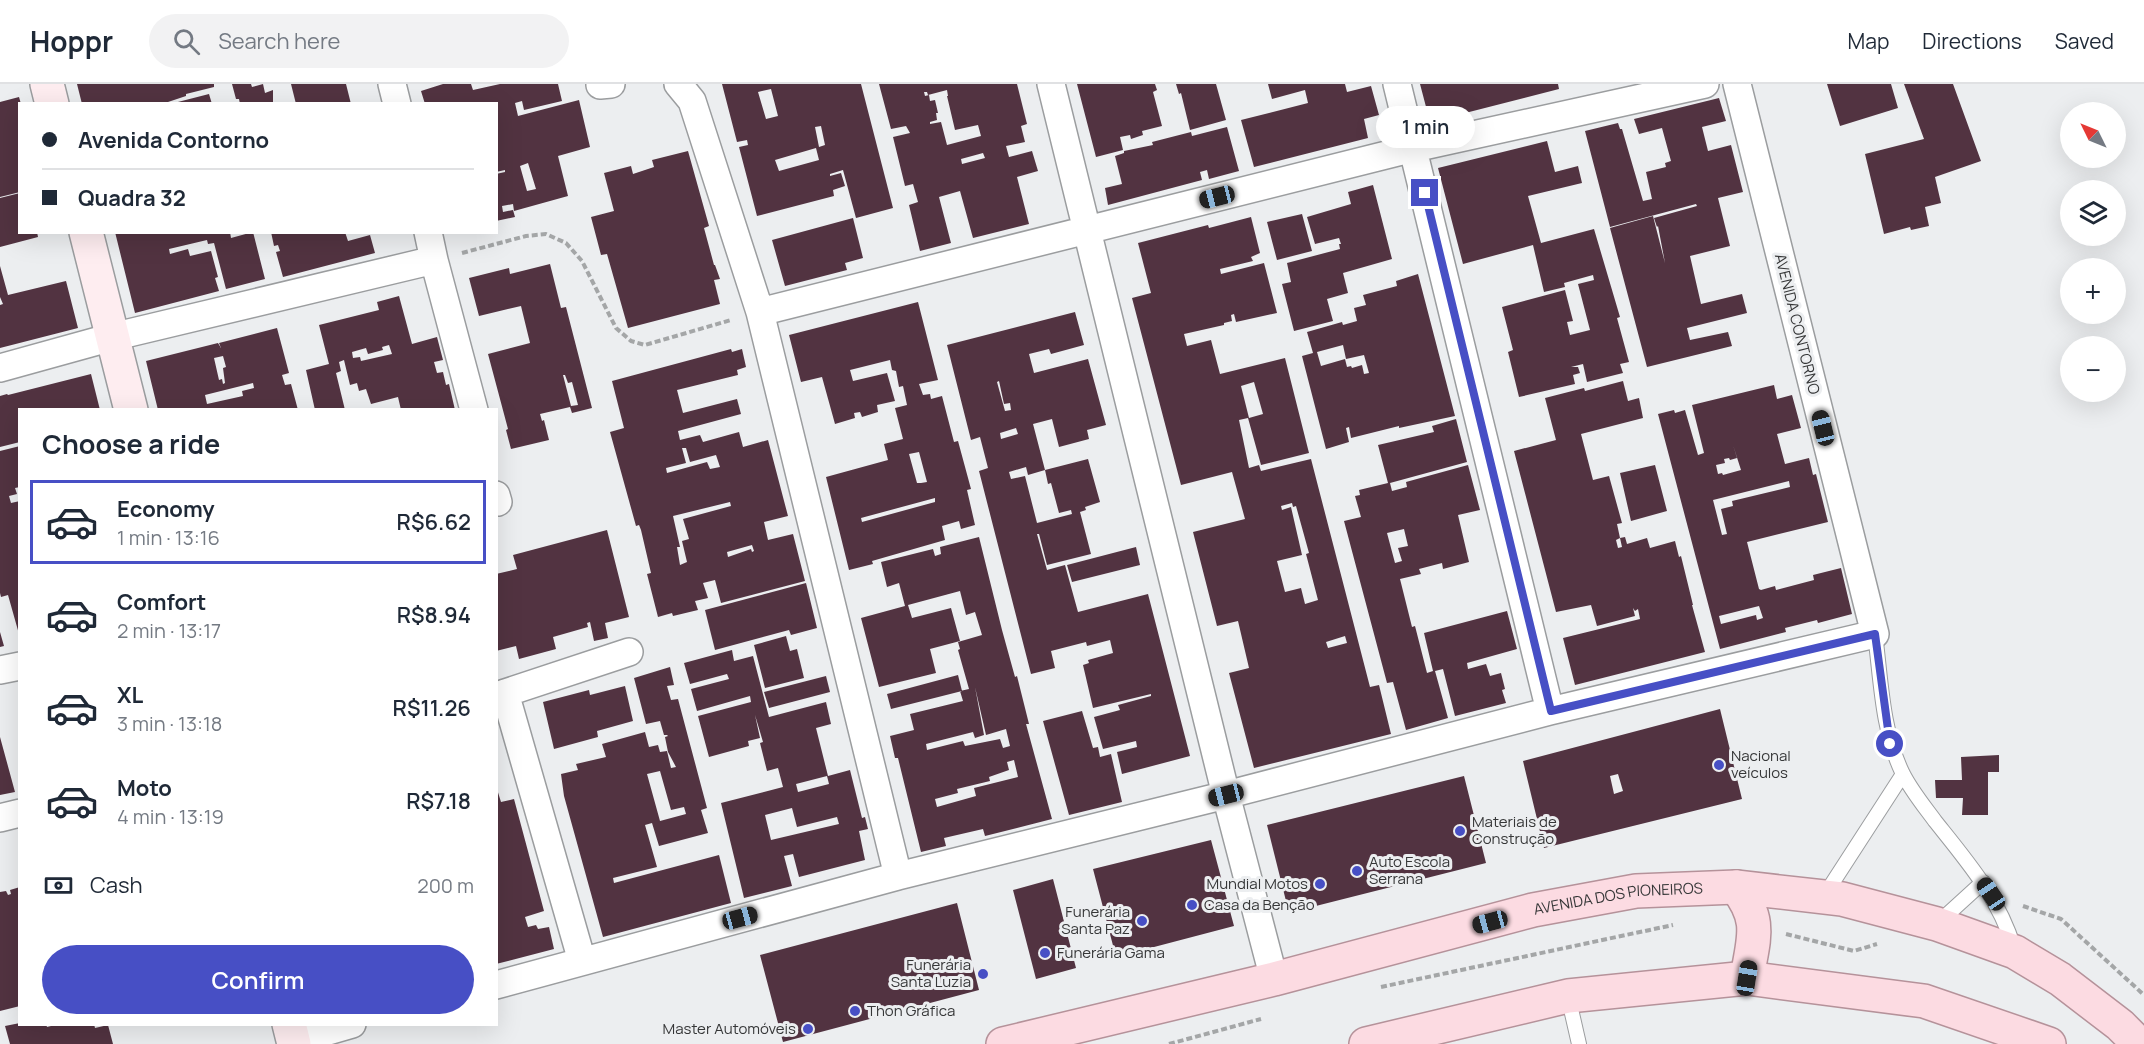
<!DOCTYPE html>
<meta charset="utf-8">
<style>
:root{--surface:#fff;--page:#f2f2f3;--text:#1f2937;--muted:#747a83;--line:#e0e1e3;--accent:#474fc5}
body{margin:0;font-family:Manrope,sans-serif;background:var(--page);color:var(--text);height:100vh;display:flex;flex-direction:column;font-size:22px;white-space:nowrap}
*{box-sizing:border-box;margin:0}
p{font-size:20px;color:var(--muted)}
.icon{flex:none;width:33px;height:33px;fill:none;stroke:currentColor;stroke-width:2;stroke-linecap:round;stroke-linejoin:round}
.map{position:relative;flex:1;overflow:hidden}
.side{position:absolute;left:18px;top:324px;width:480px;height:618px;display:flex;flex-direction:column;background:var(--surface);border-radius:0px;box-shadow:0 6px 24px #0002}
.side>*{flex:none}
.hud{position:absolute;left:18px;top:18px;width:480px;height:132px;border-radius:0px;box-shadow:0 6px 24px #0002;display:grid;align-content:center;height:132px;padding:0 24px;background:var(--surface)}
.needle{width:39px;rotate:313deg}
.controls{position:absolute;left:2060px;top:18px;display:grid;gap:12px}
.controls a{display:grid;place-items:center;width:66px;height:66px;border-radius:50%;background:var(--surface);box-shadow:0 6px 24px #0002;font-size:30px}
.end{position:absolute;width:27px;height:27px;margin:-14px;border:8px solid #474fc5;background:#fff;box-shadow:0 0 0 3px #fff}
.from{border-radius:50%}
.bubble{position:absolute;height:42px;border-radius:21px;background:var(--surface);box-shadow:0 6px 24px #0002;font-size:20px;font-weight:600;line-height:42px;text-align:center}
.car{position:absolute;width:18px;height:36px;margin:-18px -9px;border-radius:8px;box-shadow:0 0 4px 2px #0007;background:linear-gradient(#222 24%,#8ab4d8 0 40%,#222 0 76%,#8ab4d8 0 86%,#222 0)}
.hud b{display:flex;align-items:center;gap:21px;height:57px;font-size:22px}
.hud b+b{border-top:2px solid var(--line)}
.hud i{width:15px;height:15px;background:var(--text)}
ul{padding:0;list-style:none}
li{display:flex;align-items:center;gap:18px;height:84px;margin:0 12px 9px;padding:0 12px;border:3px solid transparent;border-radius:0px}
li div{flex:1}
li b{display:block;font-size:22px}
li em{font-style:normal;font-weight:600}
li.current{border-color:var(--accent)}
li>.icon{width:54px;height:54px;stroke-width:1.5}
h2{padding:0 24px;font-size:27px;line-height:72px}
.pay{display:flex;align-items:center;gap:15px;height:66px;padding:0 24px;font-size:22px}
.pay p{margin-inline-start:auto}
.cta{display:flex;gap:12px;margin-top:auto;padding:12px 24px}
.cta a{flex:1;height:69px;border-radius:36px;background:var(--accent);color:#fff;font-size:24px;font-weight:600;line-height:69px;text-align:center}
header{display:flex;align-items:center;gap:36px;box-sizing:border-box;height:84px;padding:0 30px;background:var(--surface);border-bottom:2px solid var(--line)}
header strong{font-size:28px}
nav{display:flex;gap:33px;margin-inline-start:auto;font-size:21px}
.search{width:420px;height:54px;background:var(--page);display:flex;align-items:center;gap:15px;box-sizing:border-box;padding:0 21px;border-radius:33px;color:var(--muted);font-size:22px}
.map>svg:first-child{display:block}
.building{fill:#523341;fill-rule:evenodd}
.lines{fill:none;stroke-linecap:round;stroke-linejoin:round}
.lane-casing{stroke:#9b9d9f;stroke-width:16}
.street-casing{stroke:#9b9d9f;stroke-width:30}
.secondary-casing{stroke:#9b9d9f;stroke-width:36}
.primary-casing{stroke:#b5929a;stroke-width:36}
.path{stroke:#a4a6a7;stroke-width:4;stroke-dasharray:6 3;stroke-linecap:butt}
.lane{stroke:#fff;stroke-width:14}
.street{stroke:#fff;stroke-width:27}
.secondary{stroke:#feedf0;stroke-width:33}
.primary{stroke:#fcdbe2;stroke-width:33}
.route{stroke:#474fc5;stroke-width:8}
.poi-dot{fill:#474fc5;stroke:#eceef0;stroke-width:2}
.labels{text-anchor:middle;stroke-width:6;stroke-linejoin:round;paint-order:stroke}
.street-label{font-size:15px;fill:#363738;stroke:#eceef0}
.poi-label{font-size:15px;fill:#363738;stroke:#eceef0;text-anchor:start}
</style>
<header>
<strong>Hoppr</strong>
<div class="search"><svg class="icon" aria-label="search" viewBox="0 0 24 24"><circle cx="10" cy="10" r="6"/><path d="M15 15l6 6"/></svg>Search here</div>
<nav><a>Map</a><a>Directions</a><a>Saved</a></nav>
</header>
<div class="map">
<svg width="2144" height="960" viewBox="0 0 2144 960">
<rect width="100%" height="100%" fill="#eceef0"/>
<path class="building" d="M77 0H214V3L186 10V12L162 20H82Z
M232 0H251L252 3 263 0 265 9 273 6V20H240L239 15H236Z
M291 0H346L351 20H296Z
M443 0H471L473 6 500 0H558L562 17 524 26 522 17 515 19 518 32 579 16 590 63 558 72 568 112 514 127 513 120 502 122 503 128 513 126 515 133 496 137V90L505 88V86L496 88V20H425L421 7ZM528 79 536 105 527 107 520 82Z
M722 0H861L893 124 856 134 843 86 830 90V92L841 89 845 102 833 106 834 112 757 132 739 63 748 61 747 56 737 58ZM771 5 778 32 766 35 758 8ZM821 42 825 61 819 63 815 43ZM816 64 819 76 779 87 775 76Z
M879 0H1017L1027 40 1021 42 1025 58 1006 62 1009 73 1032 67 1038 87 1017 93 1029 140 973 154 960 107 939 113 951 159 920 167 909 121 918 118 913 100 905 102 893 53 910 49 906 42 891 45ZM947 6 948 12H947L955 46 978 41 981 52 947 61 941 38 930 40V38L937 36 936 29H938L935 16 930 17 929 11 925 12 924 8H927L928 11ZM983 69 985 74 962 80 961 75Z
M1077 0H1155L1157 6 1153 8 1162 42 1142 47 1143 51 1131 55 1130 51 1120 53 1123 66 1096 73Z
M1176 0H1216L1226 36 1190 46 1181 9 1179 10Z
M1268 0H1345L1347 8 1371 2 1379 31 1364 35 1368 54 1254 83 1241 36 1308 19 1305 6 1272 15Z
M1420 0H1558L1559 5 1430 38Z
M1827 0H1891L1898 24 1840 42Z
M1904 0H1953L1981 77 1935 93 1941 119 1925 123 1929 142 1911 146 1910 143 1884 150 1865 70 1924 55Z
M209 10 212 20H174V19Z
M19 13 21 20 20 108 0 113V18Z
M1719 14 1726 37 1702 43 1708 67 1731 61 1743 108 1718 114 1730 162 1690 172 1701 220 1742 210 1747 229 1687 244 1690 256 1728 248 1732 262 1647 283 1610 144 1653 132 1665 179 1658 142 1657 143 1654 134 1697 122 1696 120 1610 143 1585 47 1618 39 1620 45H1622L1643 117 1652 115 1646 88 1666 83 1665 79 1671 77 1662 44 1639 50 1634 35Z
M1227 43 1239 87 1209 95 1207 86 1200 88 1202 96 1108 121 1105 104 1122 100 1115 72 1124 69V67L1153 61 1152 58 1191 48 1192 52Z
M1547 57 1555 88 1578 82 1582 99 1528 112 1541 159 1594 145 1620 233 1617 234 1629 278 1620 280 1623 289 1587 298 1583 280 1571 283H1578L1580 289 1573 291 1575 300 1519 313 1508 268 1513 266 1502 223 1565 206 1573 237 1567 238 1570 251 1590 246 1578 200 1594 196 1593 191 1564 199 1565 203 1544 208 1533 161 1463 180 1438 84Z
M688 67 709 142 704 144 714 181H715L720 195 714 196 720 220 628 244 607 170 601 171 591 133 614 127 604 89 631 82 633 90 654 83 652 76Z
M1373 101 1392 175 1343 189 1348 209 1327 215 1333 237 1294 247 1282 200 1291 198 1287 179 1340 165 1339 160H1341L1339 154 1315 160 1307 133 1351 120 1348 108Z
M20 109V148H37L38 153 0 163V114Z
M1302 130 1312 167 1277 176 1267 138Z
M1251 133 1260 169 1251 173 1253 177 1220 185 1221 190 1264 179 1277 229 1236 238 1234 230 1231 231 1232 237 1224 239V241L1184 250 1187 262 1211 256 1220 290 1285 274 1309 369 1261 381 1248 334 1239 336 1249 384 1259 381 1261 387 1311 375 1370 603 1379 601 1391 650 1254 684 1229 589 1249 584 1238 537 1217 542 1193 448 1245 435 1232 388 1181 401 1132 214 1151 209 1138 159 1208 141 1209 144ZM1254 298 1263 330 1249 334 1241 302ZM1292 419 1293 423 1296 422 1309 469 1306 470 1318 516 1305 520 1301 504 1285 508 1277 477 1302 471 1291 423 1282 426 1281 422ZM1345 552 1347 559 1328 564 1326 558Z
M853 134 863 174 845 179 847 186 785 202 772 156Z
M115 148H230L231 154 253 148 265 195 226 205 214 159 208 160 207 156 169 165 170 170 188 165 190 172 211 167 218 193 215 194 219 207 135 229Z
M271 148H345L348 157 370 151 375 169 283 193 276 168 280 167 278 161 274 162Z
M550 180 561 224 566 223 592 324 572 329 570 323 540 330 542 337 544 336 549 356 511 365 506 346 508 345 488 270 530 259 521 222 479 232 469 194 509 184 510 190ZM563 291H565L568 299 572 298 578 321 571 322Z
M0 182 8 211 66 197 78 244 0 264V221L3 220 0 213Z
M1418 190 1455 332 1399 344V342L1351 354 1349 343 1346 344 1349 358 1326 365 1302 272 1313 269 1307 248 1342 238 1343 241 1357 237 1354 224 1366 221 1363 211 1397 202 1396 197ZM1343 261 1346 275 1364 271 1369 289 1364 290 1362 281 1352 284 1351 282 1347 283 1345 275 1321 282 1317 268Z
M399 212 412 260 437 253 443 276 434 278 437 289 443 288 446 301 449 300 455 326H401L398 313 371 320 366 305 359 307 357 299 350 301 344 276 339 278 341 287 336 289 345 326H315L306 286 329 280 319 241 379 226 377 218ZM389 261 392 270 361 277 360 273 353 274 352 268 366 264 368 270 383 266 382 263Z
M918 218 938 296 919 300 923 311 930 310 931 315 942 312 954 358 958 357 971 405 967 406 975 441 961 445 959 437 942 442 945 456 872 477 873 480 849 486 826 393 888 376 884 360 903 355 895 324 907 321 903 302 899 303 896 287 892 286 890 276 850 286 853 297 887 289 895 317 877 321 878 328 862 333 860 328 854 329 855 334 835 340 822 293 801 298 789 251ZM919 368 927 398 921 399H917L909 370ZM935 414V418L862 438 861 434Z
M1075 228 1084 261 1051 270 1049 265 1029 270 1034 289 1088 275 1106 341 1087 346 1089 355 1059 363 1052 335 1033 340 1045 386 1028 391 1026 383 1009 388 1011 395 1025 392 1037 439 1072 430 1071 426 1059 429 1051 399 1048 400 1045 386 1088 375 1100 418 1085 423 1086 426 1080 428 1091 470 1047 481 1039 450H1037L1047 486 1065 481 1078 528 1148 510 1190 672 1122 690 1117 668 1137 663 1136 657 1103 665 1094 633 1120 626 1118 621 1151 612V610L1093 624 1083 581 1089 579 1088 576 1113 569 1110 556 1087 562 1086 558 1051 567 1055 584 1031 590 979 387 988 384 980 353 971 356 947 261ZM999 297 1004 320 1010 319 1011 326 1005 327 997 298ZM1016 344 1018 350 1001 355 1000 349Z
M277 244 289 289 282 291 285 301 291 300 298 326H158L146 277 218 259 221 264 219 259ZM223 272 226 283 223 284 225 299 223 300 222 295 219 296 214 274ZM253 299 254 304 242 307 243 312 207 320 205 311Z
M731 265 732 268 742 265 746 283 737 286 738 291 677 306 683 329 737 315 741 330 678 347 680 356 700 351 703 358 739 348 743 363 768 356 788 432 764 438 768 456 793 450 805 497 721 519 715 496 703 499 708 514 695 517 698 526 673 532 672 529 658 533 647 490 651 489 641 446 639 441 636 442 610 348 624 344 612 297ZM682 364H686L690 378 716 371 720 383 710 385 707 378 667 389 666 384 686 379ZM730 418 731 422 683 435 689 455 682 457 687 478 680 481 677 463H680L673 432ZM752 461 754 467 752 468 751 465 728 473 727 468Z
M91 290 100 326H20V358L0 363V312L7 310 8 311Z
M1623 297 1628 317 1639 314 1643 334 1581 350 1593 396 1609 392 1622 439 1617 440 1620 454 1625 453 1627 460 1647 454 1650 464 1675 457 1679 473 1681 472 1693 521H1692L1705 568 1575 601 1563 554 1640 535 1638 525 1635 527 1633 524 1635 532 1597 542 1591 521 1556 528 1514 367 1556 356 1545 314 1584 304 1585 307ZM1620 454 1622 463 1618 464 1616 456Z
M1774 301 1777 315 1792 311 1801 344 1777 350 1785 380 1809 374 1813 391 1816 390 1828 438 1747 458 1759 505 1761 506 1775 502 1776 506 1814 496 1813 491 1841 484 1852 530 1818 539 1817 536 1785 544 1786 548 1720 565 1658 330 1674 326 1675 329 1685 326 1698 371 1704 369 1692 321ZM1733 361 1741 386 1723 391 1722 389 1718 390 1716 381 1725 379 1724 375 1729 374 1730 376 1737 374ZM1789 397 1790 403 1732 417 1733 422 1721 425 1727 450 1722 451 1713 416ZM1759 522 1763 534 1757 536 1756 531 1721 540 1719 532Z
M1456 335 1467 378 1390 399 1392 407 1407 403 1406 398 1468 381 1480 426 1458 431 1469 478 1443 485 1442 479 1419 485 1421 490 1400 495 1412 543 1415 542 1427 589 1433 587 1424 549 1507 527 1517 565 1467 579 1468 585 1486 580 1490 592 1501 589 1505 605 1502 606 1506 619 1455 632 1443 585 1435 587 1448 634 1406 646 1393 598 1387 599 1344 437 1361 433 1355 412 1360 411 1359 406 1388 399 1378 361 1434 348 1432 342ZM1404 445 1408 462 1398 464 1402 477 1395 479 1387 449Z
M20 362V403L15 404 17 410 9 412 11 419 20 417 19 550 8 511 1 513 0 509V367Z
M1655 381 1667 427 1631 437 1620 389Z
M607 446 629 533 605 539 608 554 594 557 590 538 587 539 588 543 553 553 556 565 519 575 516 562 496 567V490L517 485 513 471Z
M979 453 1002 546 1015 593 1017 592 1029 640H1026L1052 735 985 752 983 745 944 754 946 762 921 768 898 674H895L890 652 914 646 910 630 963 617 960 607 969 605 958 566 960 565 958 558 982 551 975 528 966 531 960 507 908 521 912 534 951 524 960 557 930 565 936 589 879 603 861 534 905 522 899 499 887 503 881 478 933 465 935 472 941 470 940 463ZM975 603 986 651 1006 645 1010 662 1003 664 1000 655 965 662 963 657 927 666 926 660 973 648 975 654 984 651ZM1014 676 1018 693 974 704 976 712 937 723 935 715 958 709 957 705 990 697 989 693 1009 686 1007 678Z
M1136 463 1140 481 1072 498 1067 481Z
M806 499 817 544 791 551 789 546 715 566 705 526Z
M0 548 4 562 0 563Z
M786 552 790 567 797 565 804 594 765 604 754 561Z
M732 566 734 577 753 572 769 633 826 618 831 640 816 644 828 692 850 686 862 734 865 733 868 745 859 747 865 776 799 793 793 770 784 772 792 802 744 814 721 719 783 703 778 684 767 687 760 659 763 658 755 631 760 654 748 657 749 662 709 673 698 632 751 618 750 612 697 627 691 605 729 595 727 590 690 600 684 579ZM827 692 829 700 798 708 796 700ZM792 724 797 743 837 733 839 740 771 756 765 731Z
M670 583 674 601 667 602 671 616 678 615 707 724 701 726 708 749 659 762 652 739 645 741 657 783 613 794 614 799 719 771 731 819 603 853 564 712 561 690 578 686 576 680 606 673 602 660 645 648 649 663 658 661 660 668 667 667 671 684 676 683 668 668 665 653 668 652 667 651H664L660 637 646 640 634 594ZM660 687 671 726 684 723 686 730 660 737 647 690Z
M958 591 962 607 891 625 887 610Z
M826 592 830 608 769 624 764 608Z
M625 602 633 637 597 647 598 653 554 665 543 618 589 606 590 611Z
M1720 625 1742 715 1544 764 1523 677ZM1618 690 1623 707 1614 710 1610 692Z
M1082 627 1093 664 1098 663 1100 673 1111 670 1122 718 1069 731 1043 637Z
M0 653 15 708 0 711Z
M1999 671V688H1988V731H1962L1963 714H1936L1935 696H1962L1961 673Z
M1464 692 1486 779 1296 827 1288 825 1267 741Z
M496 702 501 718 514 715 544 827 525 833 528 843 536 841 538 845 549 843 554 865 496 880Z
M1211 756 1234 842 1116 873 1093 785Z
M1053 795 1076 884 1036 895 1013 806Z
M20 803V922L0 927V808L6 807 8 811 11 810 10 806Z
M957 819 979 906 783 958 760 871Z
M20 939V940H46L47 943 51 942 50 940H94L95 944 108 941 113 960H10L5 942Z"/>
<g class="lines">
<g class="lane-casing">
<path id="lane" d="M1875 550C1881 596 1882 646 1902 688 1910 705 1924 722 1935 737 1967 777 1999 814 2014 864
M1824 812 1903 690
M1938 839 1983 798
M1568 912 1579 960"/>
</g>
<g class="street-casing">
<path id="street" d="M392 0 397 20
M678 0 692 17 760 228 898 792
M1051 0 1226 711 1274 895
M1397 0 1550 627
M600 1 611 0
M428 148 434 176
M760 228 1414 64 1705 0
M0 284 112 253 434 176 474 326
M496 411 498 418
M0 586 20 582
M505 609 582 877
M496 612 629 568
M0 734 20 729
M496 901 898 792 1226 711 1550 627 1875 550 1737 0
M294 957 352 940"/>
</g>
<g class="secondary-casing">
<path id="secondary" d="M47 0 52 20
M86 148 131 326
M289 940 294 960"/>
</g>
<g class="primary-casing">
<g id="primary">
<path d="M1736 803C1763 837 1753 855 1747 894"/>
<path id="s1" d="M1003 960 1274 895 1533 826 1636 807 1736 803 1842 815 1937 840 2015 868 2060 895 2120 941 2139 960"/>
<path d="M1366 960 1568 912 1747 894 1924 917 2049 960"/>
</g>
</g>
<path class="path" d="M462 169 526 152 546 150 566 159 582 177 616 244 631 257 645 261 731 236
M2023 822 2061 835 2144 911
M1786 850 1854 867 1877 860
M1381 903 1673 841
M1169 960 1261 935"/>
<use href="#lane" class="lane"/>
<use href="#street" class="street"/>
<use href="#secondary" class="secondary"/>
<use href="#primary" class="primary"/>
</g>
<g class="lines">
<path class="route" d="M1425 109 1551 627 1875 550 1890 660"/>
</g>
<g class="poi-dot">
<circle cx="1719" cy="681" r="6"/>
<circle cx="1460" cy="747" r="6"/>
<circle cx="1357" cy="787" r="6"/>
<circle cx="1320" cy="800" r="6"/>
<circle cx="1192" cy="821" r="6"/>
<circle cx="1142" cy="837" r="6"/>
<circle cx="1045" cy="869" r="6"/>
<circle cx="983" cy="890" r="6"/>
<circle cx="855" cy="927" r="6"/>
<circle cx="808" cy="945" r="6"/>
</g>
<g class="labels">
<g class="street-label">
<text transform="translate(1797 240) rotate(76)" y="5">AVENIDA CONTORNO</text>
<text dy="5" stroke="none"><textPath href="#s1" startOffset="633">AVENIDA DOS PIONEIROS</textPath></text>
</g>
<g class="poi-label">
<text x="1731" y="677">Nacional<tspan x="1731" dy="17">veículos</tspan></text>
<text x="1472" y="743">Materiais de<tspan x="1472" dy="17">Construção</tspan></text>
<text x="1369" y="783">Auto Escola<tspan x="1369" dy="17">Serrana</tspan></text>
<text x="1308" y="805" text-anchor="end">Mundial Motos</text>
<text x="1204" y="826">Casa da Benção</text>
<text x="1130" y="833" text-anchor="end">Funerária<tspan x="1130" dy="17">Santa Paz</tspan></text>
<text x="1057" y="874">Funerária Gama</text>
<text x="971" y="886" text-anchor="end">Funerária<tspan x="971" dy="17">Santa Luzia</tspan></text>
<text x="867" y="932">Thon Gráfica</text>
<text x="796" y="950" text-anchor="end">Master Automóveis</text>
</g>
</g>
</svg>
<div class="controls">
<a><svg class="needle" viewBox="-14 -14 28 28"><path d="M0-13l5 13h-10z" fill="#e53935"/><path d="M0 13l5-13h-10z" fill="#747a83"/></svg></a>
<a><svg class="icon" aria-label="layers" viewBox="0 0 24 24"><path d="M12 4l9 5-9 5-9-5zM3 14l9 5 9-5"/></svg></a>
<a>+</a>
<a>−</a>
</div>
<i class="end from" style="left:1890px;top:660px"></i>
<i class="end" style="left:1425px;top:109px"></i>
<div class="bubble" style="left:1376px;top:22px;width:99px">1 min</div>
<i class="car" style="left:1217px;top:113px;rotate:256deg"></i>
<i class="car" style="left:1823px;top:344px;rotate:346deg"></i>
<i class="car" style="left:1226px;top:711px;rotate:256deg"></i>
<i class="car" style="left:1991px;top:810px;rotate:326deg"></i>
<i class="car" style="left:740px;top:834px;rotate:75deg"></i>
<i class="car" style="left:1490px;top:838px;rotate:255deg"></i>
<i class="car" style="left:1747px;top:894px;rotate:9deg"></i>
<div class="hud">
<b><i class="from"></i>Avenida Contorno</b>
<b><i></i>Quadra 32</b>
</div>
<section class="side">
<h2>Choose a ride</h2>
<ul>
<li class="current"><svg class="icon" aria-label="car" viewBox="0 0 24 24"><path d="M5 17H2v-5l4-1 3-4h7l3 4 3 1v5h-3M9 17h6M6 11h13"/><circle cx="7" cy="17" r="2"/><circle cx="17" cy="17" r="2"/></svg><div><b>Economy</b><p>1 min · 13:16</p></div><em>R$6.62</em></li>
<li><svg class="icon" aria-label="car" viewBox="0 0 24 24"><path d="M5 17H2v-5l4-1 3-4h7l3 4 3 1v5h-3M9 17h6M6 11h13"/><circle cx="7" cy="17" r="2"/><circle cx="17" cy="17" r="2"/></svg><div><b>Comfort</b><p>2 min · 13:17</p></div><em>R$8.94</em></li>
<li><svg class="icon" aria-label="car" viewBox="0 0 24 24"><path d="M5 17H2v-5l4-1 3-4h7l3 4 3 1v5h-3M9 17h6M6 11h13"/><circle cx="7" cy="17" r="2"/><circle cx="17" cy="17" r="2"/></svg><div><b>XL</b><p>3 min · 13:18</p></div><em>R$11.26</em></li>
<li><svg class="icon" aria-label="car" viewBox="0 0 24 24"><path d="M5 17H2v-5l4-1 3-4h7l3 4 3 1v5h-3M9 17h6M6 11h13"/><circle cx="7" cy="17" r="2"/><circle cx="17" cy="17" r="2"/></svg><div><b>Moto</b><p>4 min · 13:19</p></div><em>R$7.18</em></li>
</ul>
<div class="pay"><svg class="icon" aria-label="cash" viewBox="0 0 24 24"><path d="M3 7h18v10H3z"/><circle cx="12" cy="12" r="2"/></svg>Cash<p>200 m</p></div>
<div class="cta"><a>Confirm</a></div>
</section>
</div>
